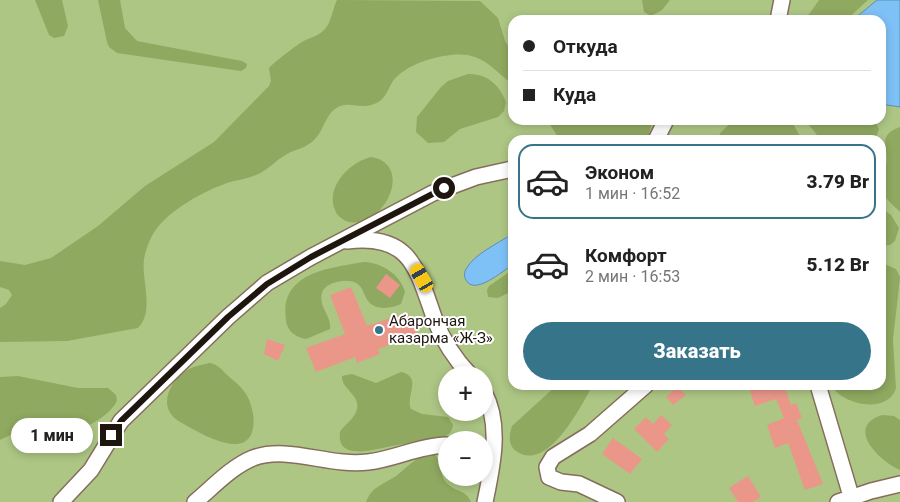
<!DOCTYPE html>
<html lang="ru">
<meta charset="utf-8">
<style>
:root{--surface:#fff;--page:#f2f2f2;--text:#222;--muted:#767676;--line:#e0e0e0;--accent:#36748a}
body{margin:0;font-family:Roboto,sans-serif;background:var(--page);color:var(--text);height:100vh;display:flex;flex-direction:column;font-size:19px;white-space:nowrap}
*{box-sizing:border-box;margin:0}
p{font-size:16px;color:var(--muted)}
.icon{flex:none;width:28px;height:28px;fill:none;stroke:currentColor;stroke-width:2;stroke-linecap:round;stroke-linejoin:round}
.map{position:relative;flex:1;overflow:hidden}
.details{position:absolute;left:508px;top:135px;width:378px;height:255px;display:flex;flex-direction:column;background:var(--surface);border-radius:15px;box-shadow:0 2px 8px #0003}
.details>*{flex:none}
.hud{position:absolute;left:508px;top:15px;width:378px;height:110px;border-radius:15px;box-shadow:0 2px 8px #0003;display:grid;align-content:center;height:110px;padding:0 15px;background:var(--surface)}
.fabs{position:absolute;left:438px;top:366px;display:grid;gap:10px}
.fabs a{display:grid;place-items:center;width:55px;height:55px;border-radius:50%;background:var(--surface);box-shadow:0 2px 8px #0003;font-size:25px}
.end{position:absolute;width:22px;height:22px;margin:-11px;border:6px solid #1e150e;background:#fff;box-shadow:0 0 0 2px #fff}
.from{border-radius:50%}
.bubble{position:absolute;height:35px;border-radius:18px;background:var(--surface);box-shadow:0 2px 8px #0003;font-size:16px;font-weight:800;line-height:35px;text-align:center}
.car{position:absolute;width:15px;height:30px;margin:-15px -8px;border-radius:6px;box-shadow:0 0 4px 1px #0007;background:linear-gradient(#f5c518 24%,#345 0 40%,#f5c518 0 76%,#345 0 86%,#f5c518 0)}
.hud b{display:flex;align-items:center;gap:18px;height:48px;font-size:19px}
.hud b+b{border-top:1px solid var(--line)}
.hud i{width:12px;height:12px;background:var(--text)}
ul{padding:9px 0 0;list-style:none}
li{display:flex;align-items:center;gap:15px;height:75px;margin:0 10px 8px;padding:0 5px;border:2px solid transparent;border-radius:15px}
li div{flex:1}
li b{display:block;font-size:19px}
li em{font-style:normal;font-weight:800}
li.on{border-color:var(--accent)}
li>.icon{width:45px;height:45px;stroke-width:1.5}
.primary-button{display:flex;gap:10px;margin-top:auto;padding:10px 15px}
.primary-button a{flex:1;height:58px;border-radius:30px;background:var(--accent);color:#fff;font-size:20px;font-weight:800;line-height:58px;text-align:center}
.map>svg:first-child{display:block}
.green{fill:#adc684;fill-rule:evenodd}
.forest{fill:#8fa960}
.water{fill:#7ec1f7;stroke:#618db1}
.building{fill:#ea978a}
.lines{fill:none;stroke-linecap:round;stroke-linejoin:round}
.minor-casing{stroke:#856e5c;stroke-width:18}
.minor{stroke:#fff;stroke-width:15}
.route{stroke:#1e150e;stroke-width:6}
.poi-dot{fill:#36748a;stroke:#fff;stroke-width:2}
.labels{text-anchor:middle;stroke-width:4;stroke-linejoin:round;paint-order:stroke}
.poi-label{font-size:15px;fill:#1e150e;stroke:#fff;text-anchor:start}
</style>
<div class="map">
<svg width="900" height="502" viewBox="0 0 900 502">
<rect width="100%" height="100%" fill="#f3d9c5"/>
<path class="green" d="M0 0H900V502H0ZM512 20H880V120H512ZM512 140H880V385H512ZM446 375H484V412H446ZM446 440H484V478H446Z"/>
<path class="forest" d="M35 0H62L68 26 64 36 54 38 49 35Z
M98 0H120L125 28 137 41 242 61 247 64 246 68 241 71 117 53 109 47 107 42Z
M337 0 480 1 498 18 505 41 512 52V84C490 67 482 52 451 55 431 57 406 65 393 81 389 87 387 95 381 100 364 113 352 100 338 107 325 114 324 131 314 140 306 148 296 149 287 154 276 160 268 170 256 175 247 179 236 180 227 183 204 191 169 210 155 231 150 238 146 249 144 259 141 280 155 311 138 328L67 341 0 342V308L6 304 12 295 9 290 0 287V261L25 265 51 258 98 226 145 186 214 142 269 86 271 81 269 68C271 65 300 42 304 41 311 37 319 36 325 29 332 21 332 10 337 0Z
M642 0H670L662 10 651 16 644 12Z
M819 0H868L846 20H805Z
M468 74C487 74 499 84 506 102L504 111 498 117 460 129 444 142 428 143 416 132 417 117 441 87 448 81Z
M547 120H651L652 123 647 140H560Z
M734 120H791L802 140H717L721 132Z
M805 120H874L879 129 875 140H821Z
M900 127V212C893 205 884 198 881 188 879 179 884 174 886 166 890 148 875 136 900 127Z
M371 157C415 164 384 229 349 222 343 220 337 216 335 210 325 187 350 162 371 157Z
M880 207 891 215 899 228 895 241 890 245 880 246Z
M364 262C382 263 400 274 405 292L401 304C392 308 377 311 369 302 363 296 364 287 356 283 348 278 325 282 322 293 318 307 332 316 330 329L306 339C295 337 287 331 286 320 279 272 330 268 364 262Z
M880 262 896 269 900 277 893 340 896 388C888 415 842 405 831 385H880Z
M512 270V291L498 298 488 297 487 290 489 286Z
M209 363C218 364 221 369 227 375 234 381 241 386 246 394 256 410 260 446 233 444 216 443 195 430 180 422 157 409 168 382 187 370 194 366 202 365 209 363Z
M401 372C423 377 405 396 411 409L422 414 448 417 453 425C452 434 446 436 439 438 423 441 407 443 392 446 376 449 336 462 340 432 344 425 353 420 356 412 363 395 341 390 342 376L352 374 376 383Z
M18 376 78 388H108L116 395 117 401C113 408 108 413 101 418 78 435 56 428 29 430 18 431 10 435 0 440V377Z
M557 385H593C582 404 548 474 516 451 508 445 509 435 512 426Z
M882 415 894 416 900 420V470C880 462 844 427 882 415Z
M433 453C444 462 438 477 449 485 457 492 466 490 471 502H366C372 486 383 485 396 476 409 466 416 456 433 453Z"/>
<path class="water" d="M877 0H900V107L880 104V20H853Z
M512 234V265C503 271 474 296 466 280 464 277 464 273 466 269 474 254 499 243 512 234Z"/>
<path class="building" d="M386 274 400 285 390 298 376 288Z
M351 287 367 326 408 312 417 335 378 349 380 354 357 363 355 357 316 372 306 348 345 334 330 295Z
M267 339 285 345 278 361 264 354Z
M748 385H784L791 405 796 403 802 418 797 420 823 484 805 490 788 443 775 448 767 425 784 418 776 399 755 406Z
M678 386 686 395 673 405 666 397Z
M661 415 672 425 664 434 669 439 657 452 634 429 646 417 653 424Z
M613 438 642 459 630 474 602 454Z
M748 476 761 497 753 502H738L729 488Z"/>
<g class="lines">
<g class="minor-casing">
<path id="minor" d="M778 20 782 0
M656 140 666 120
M347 241C412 233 417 270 435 320 443 341 455 359 470 375
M818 385 851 496
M484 392C502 425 492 468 485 502
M61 502 91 470 121 421 228 317 267 283 311 257 433 193 476 177 512 169
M195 502C213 487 231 467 253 458 288 445 330 467 368 462 395 459 418 446 446 445
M617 502 579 484 561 482 549 477 547 467 553 457 590 434 646 385
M838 502 871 491 900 484"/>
</g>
<use href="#minor" class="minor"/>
</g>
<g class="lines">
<path class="route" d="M111 435 121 421 228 317 267 284 311 257 444 188"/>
</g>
<circle class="poi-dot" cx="379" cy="330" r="5"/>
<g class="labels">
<g class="poi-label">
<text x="389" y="326">Абарончая<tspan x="389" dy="17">казарма «Ж-З»</tspan></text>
</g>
</g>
</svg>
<div class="fabs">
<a>+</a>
<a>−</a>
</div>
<i class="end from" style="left:444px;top:188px"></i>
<i class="end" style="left:111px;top:435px"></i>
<div class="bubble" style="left:11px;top:418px;width:82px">1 мин</div>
<i class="car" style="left:422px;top:278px;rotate:330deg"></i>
<div class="hud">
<b><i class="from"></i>Откуда</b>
<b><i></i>Куда</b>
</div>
<section class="details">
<ul>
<li class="on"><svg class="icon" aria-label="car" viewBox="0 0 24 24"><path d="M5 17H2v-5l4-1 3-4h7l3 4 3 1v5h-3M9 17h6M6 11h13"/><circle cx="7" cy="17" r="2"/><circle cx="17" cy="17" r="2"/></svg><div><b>Эконом</b><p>1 мин · 16:52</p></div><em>3.79 Br</em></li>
<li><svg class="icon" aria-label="car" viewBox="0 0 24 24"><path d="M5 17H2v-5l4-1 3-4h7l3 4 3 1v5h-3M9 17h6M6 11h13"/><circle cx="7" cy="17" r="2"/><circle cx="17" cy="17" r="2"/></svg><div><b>Комфорт</b><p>2 мин · 16:53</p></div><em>5.12 Br</em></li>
</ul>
<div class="primary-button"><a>Заказать</a></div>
</section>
</div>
